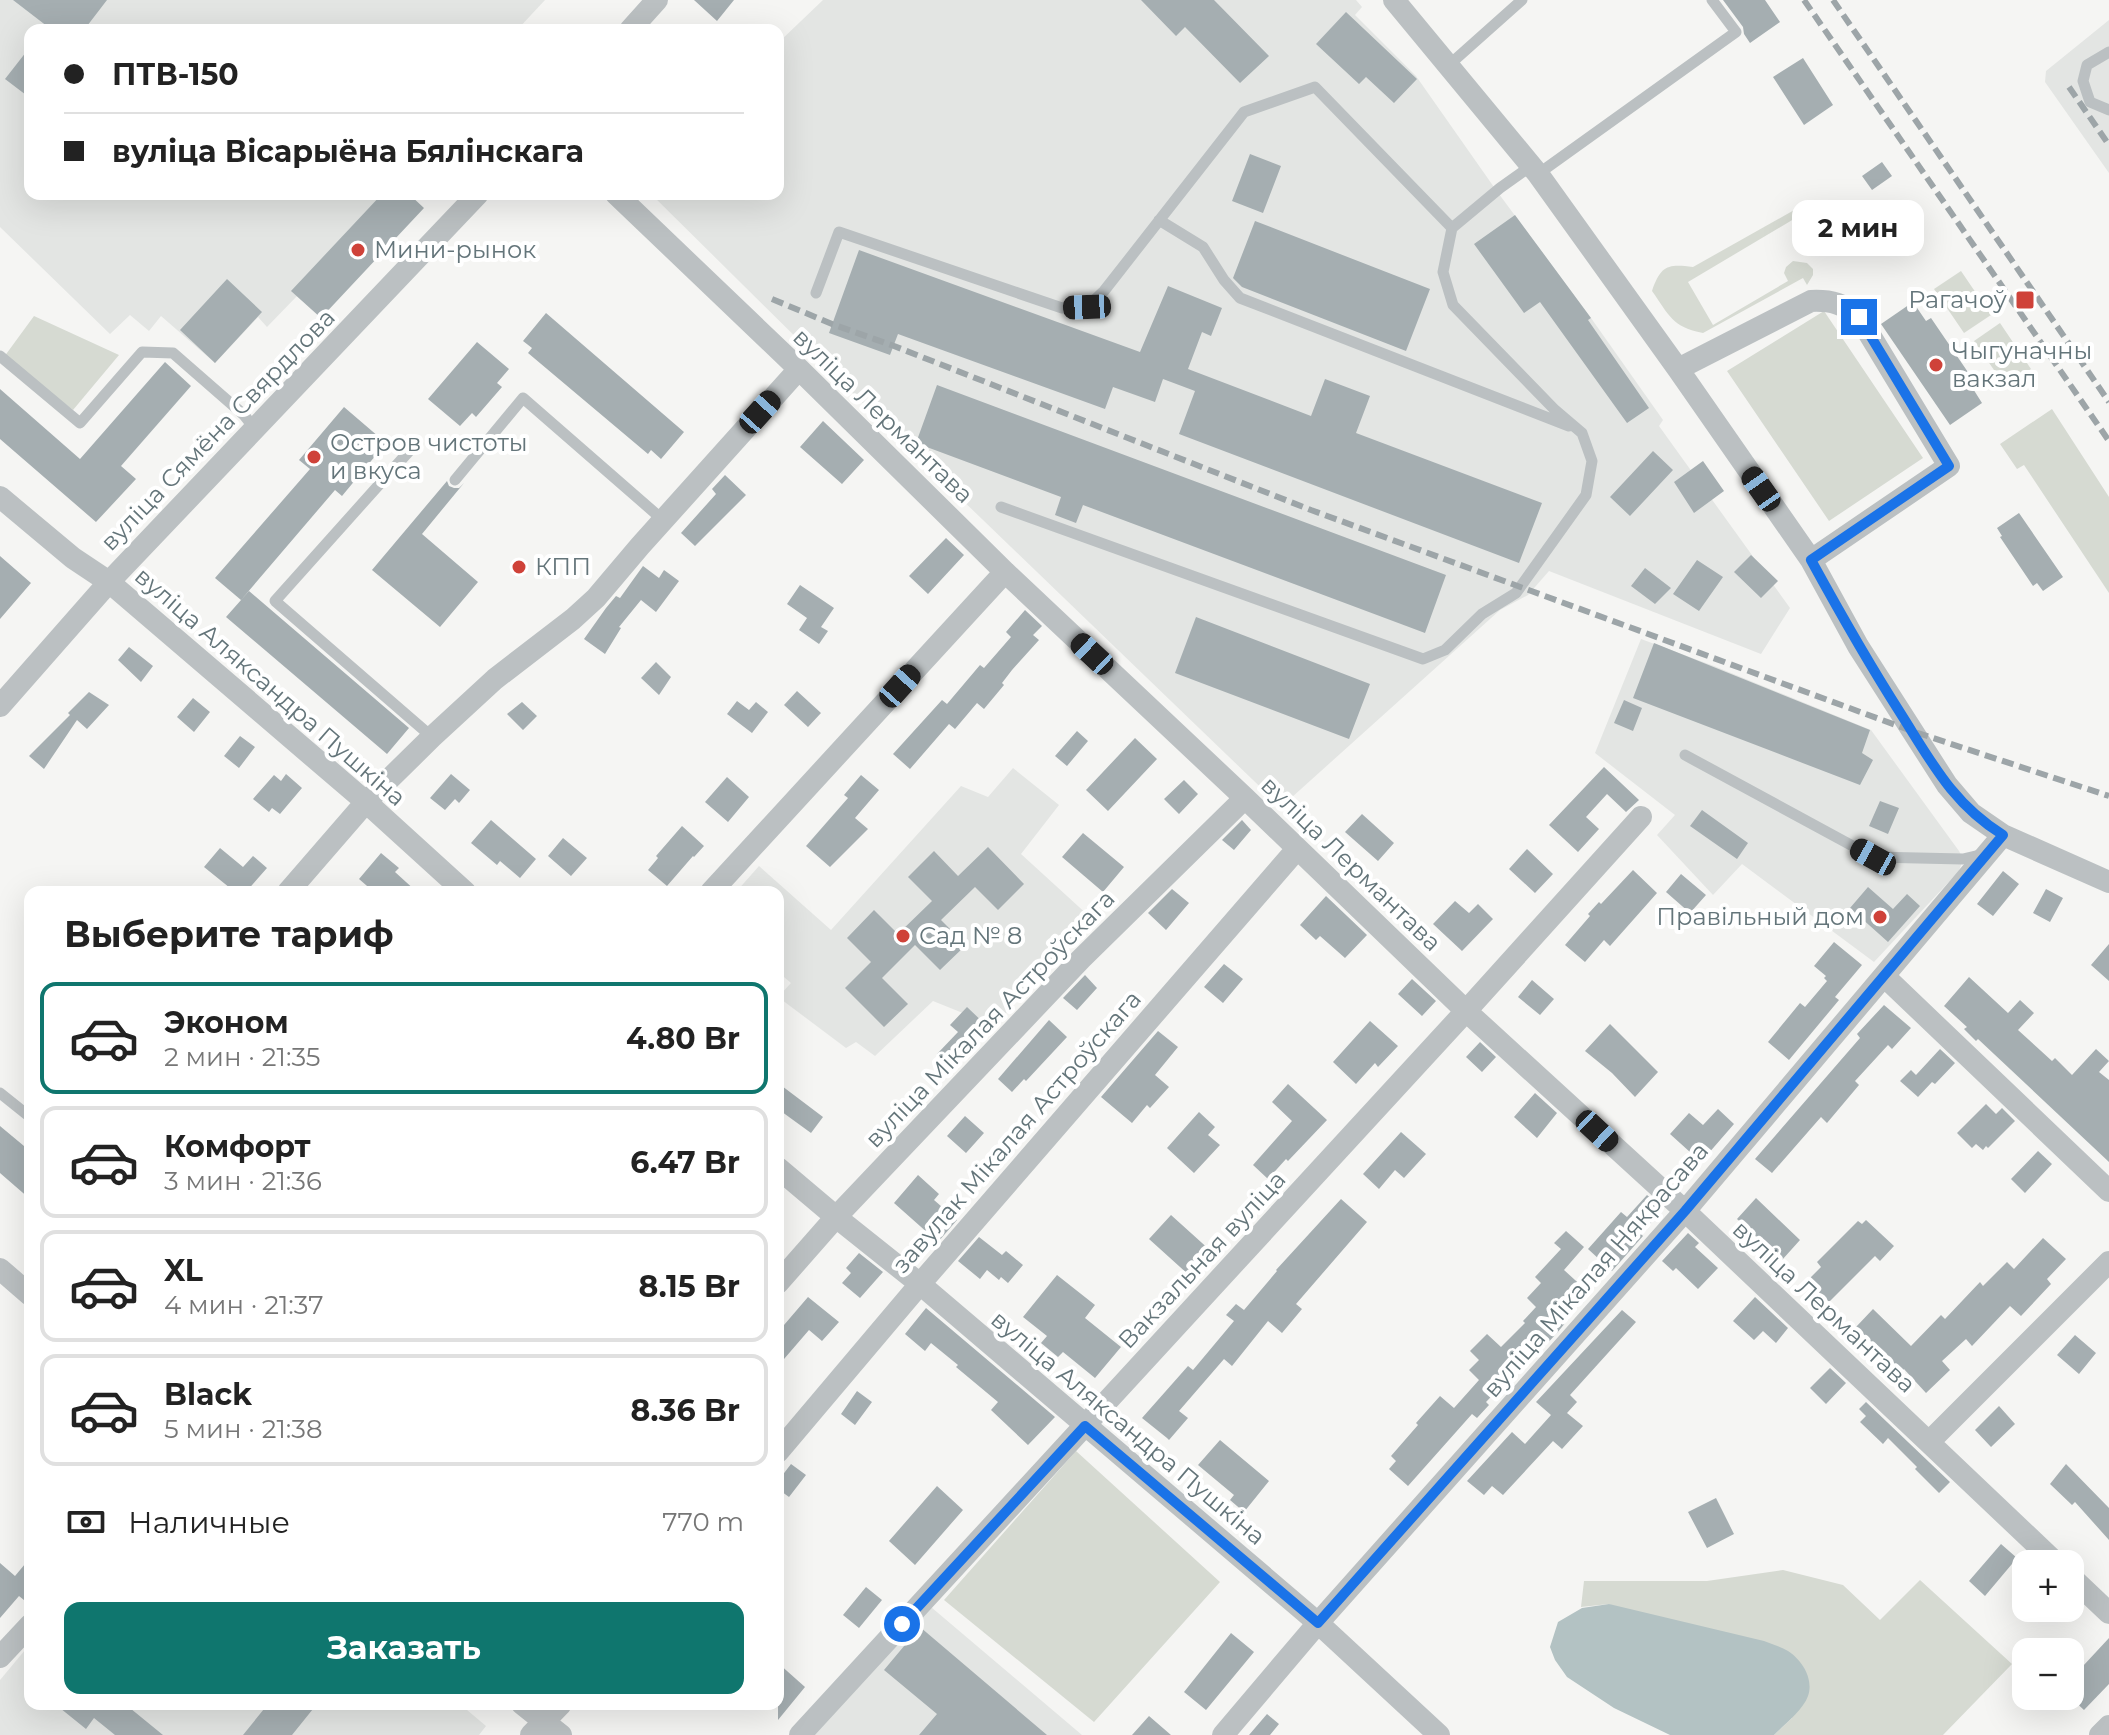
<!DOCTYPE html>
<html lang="ru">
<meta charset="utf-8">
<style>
:root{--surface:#fff;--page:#f6f6f6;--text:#222;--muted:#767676;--line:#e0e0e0;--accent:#0f766e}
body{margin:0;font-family:Montserrat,sans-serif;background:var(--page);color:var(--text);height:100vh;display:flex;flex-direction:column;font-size:30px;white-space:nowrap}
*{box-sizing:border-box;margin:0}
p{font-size:26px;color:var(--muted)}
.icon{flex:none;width:44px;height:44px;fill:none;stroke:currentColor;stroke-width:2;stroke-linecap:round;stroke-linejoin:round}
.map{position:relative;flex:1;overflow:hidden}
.side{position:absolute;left:24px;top:886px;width:760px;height:824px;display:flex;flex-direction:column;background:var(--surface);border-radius:16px;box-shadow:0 8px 32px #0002}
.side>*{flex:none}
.top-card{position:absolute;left:24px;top:24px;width:760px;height:176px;border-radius:16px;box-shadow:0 8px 32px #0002;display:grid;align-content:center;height:176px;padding:0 40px;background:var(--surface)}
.fabs{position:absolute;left:2012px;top:1550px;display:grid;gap:16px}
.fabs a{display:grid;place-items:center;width:72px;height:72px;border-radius:16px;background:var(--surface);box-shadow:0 8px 32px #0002;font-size:40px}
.end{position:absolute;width:36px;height:36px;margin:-18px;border:10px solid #1a73e8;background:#fff;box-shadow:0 0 0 4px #fff}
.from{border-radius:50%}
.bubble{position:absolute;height:56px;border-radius:16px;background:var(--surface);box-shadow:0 8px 32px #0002;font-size:26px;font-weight:700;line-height:56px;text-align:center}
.car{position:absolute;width:24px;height:48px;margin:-24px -12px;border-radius:10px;box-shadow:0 0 6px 2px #0007;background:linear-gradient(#222 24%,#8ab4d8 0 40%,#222 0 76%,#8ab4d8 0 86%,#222 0)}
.top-card b{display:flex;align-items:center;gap:28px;height:76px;font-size:30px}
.top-card b+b{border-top:2px solid var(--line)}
.top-card i{width:20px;height:20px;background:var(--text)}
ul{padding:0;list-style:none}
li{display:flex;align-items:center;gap:24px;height:112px;margin:0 16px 12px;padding:0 24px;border:4px solid var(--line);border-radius:16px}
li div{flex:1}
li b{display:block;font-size:30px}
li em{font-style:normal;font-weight:700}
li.selected{border-color:var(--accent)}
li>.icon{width:72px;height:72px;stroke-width:1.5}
h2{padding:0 40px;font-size:36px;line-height:96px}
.pay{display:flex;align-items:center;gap:20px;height:88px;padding:0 40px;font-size:30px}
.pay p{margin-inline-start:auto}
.button{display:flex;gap:16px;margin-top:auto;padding:16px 40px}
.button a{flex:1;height:92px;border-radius:16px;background:var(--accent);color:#fff;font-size:32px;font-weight:700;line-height:92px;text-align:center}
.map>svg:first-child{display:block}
.built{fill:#e3e5e3}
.green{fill:#d6dad2}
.water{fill:#b3c2c3}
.building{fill:#a5aeb1}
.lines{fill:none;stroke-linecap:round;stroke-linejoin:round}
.service{stroke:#bbc0c2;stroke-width:11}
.minor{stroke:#bbc0c2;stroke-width:22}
.rail{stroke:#9da5a8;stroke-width:6;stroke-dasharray:12 6;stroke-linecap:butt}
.route{stroke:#1a73e8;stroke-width:10}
.poi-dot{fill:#cf4239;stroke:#fff;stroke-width:3}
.labels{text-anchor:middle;stroke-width:8;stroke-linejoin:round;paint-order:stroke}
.poi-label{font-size:24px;fill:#64757a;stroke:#fff;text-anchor:start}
.street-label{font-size:24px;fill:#64757a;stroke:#fff}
</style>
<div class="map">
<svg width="2109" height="1735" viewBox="0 0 2109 1735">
<rect width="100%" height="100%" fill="#f5f5f3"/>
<path class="built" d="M0 0H545L517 30H30V194H382L297 296 267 327 258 317 215 363 161 316 149 331 130 315 110 334 0 227Z
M823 0H1356L1362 7 1355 15 1416 76 1496 190 1591 318 1663 420 1659 426 1790 608 1761 654 1549 571 1528 595 1500 610 1281 807 901 441 651 194H778V43Z
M2109 20V173L2045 82 2046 71Z
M1641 639 1714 666 1871 730 1959 851 1963 859 1959 871 1874 962 1742 864 1713 895 1657 835 1675 815 1595 753Z
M1013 768 1059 805 1021 854 1090 917 995 1026 933 1001 875 1056 856 1042 846 1048 778 997 791 983 778 972V892H736L759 866 831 930 961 786 988 797Z
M931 1607 1082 1735H811Z
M30 1644V1704H460L486 1726 479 1735H0V1680Z"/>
<path class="green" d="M1796 209 1799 216 1688 282 1713 325 1788 281 1784 273 1786 267 1793 261 1807 263 1813 269V275L1807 285 1803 278 1703 333C1672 327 1669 315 1652 291 1661 265 1668 264 1693 267Z
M1961 271 1991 315 1964 333 1934 289Z
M1824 311 1923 458 1829 521 1727 371Z
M34 316 119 355 73 410 4 357Z
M2000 323 2031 369 2005 386 1974 341Z
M2052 409 2109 497V593L2024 465 2017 469 2000 444Z
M1076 1451 1220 1582 1094 1722 944 1600Z
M1783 1570 1843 1585 1880 1620 1920 1580 2012 1664 1943 1735H1774L1792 1718 1609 1604 1581 1607 1584 1581H1707Z"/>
<path class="water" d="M1609 1604 1764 1641C1772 1644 1781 1647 1788 1651 1802 1660 1814 1679 1808 1696 1803 1710 1784 1725 1774 1735H1670L1614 1708 1567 1677 1555 1660 1550 1647 1558 1622 1582 1608Z"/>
<path class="building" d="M13 0H107L84 30H52Z
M694 0H734L717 21Z
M1141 0H1214L1269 56 1240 83 1185 27 1176 36Z
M1723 0H1765L1780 22 1750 43 1744 34 1743 27Z
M1346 12 1417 79 1394 103 1366 77 1359 84 1316 44Z
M30 47V98L5 79Z
M1803 58 1833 105 1804 125 1773 77Z
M1250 154 1281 166 1263 213 1232 201Z
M1882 162 1892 176 1872 190 1862 176Z
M382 194H409L424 208 321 318 291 291Z
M1515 215 1591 318 1588 320 1649 408 1627 423 1540 302 1524 313 1474 244Z
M1255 221 1430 289 1406 351 1242 287 1233 278Z
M859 250 1140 352 1168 286 1222 308 1211 336 1202 332 1188 369 1311 416 1325 379 1370 396 1356 433 1542 503 1519 563 1179 434 1195 391 1163 379 1155 402 1113 387 1105 409 898 334 890 355 829 333Z
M227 279 262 312 215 363 180 330Z
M1913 302 1926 321 1931 318 1974 381 1970 384 1982 403 1950 425 1881 324Z
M546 313 684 432 661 459 651 450 648 454 528 353 532 348 523 341Z
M477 342 509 369 497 383 502 387 476 417 472 413 460 426 428 399Z
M165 362 191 386 121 466 136 479 96 522 0 439V389L80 459Z
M937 385 1446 575 1425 633 1083 505 1076 523 1055 515 1061 497 916 443Z
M344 407 386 443 342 496 335 490 241 600 215 578 310 469 299 460Z
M823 421 864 460 842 484 800 447Z
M1653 451 1673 470 1630 516 1610 497Z
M1703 461 1724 491 1694 513 1674 482Z
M725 475 746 495 695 546 681 533 716 494 712 489Z
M447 481 449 486 454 488H459L464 483 422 534 478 582 440 627 372 570Z
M2019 513 2063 577 2043 591 2037 583 2033 586 2000 537 2002 536 1997 528Z
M946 538 964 555 928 594 909 576Z
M1751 555 1778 581 1761 598 1734 572Z
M0 556 31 583 0 619Z
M1697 560 1723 577 1699 611 1673 594Z
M643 566 659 578 664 570 679 581 656 612 641 600 619 627 621 628 605 654 584 639 606 608 616 596 620 598Z
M1645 568 1671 588 1655 604 1631 586Z
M800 585 834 608 821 627 828 631 819 644 799 630 807 618 787 604Z
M249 591 409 728 387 754 226 617Z
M1025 610 1042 626 1033 635 1039 640 1012 670 1002 683 1004 685 984 709 977 703 955 729 949 724 910 769 893 754 942 700 947 704 980 665 984 668 1011 637 1006 632Z
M1196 617 1370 684 1349 739 1175 673Z
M1654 643 1870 730 1862 753 1873 760 1860 785 1633 698Z
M129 647 153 666 141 682 118 660Z
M656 662 671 677 659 695 641 678Z
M797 691 821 713 808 727 784 705Z
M89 692 109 705 87 729 77 720 44 769 29 756 70 715 68 713Z
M193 698 210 712 194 732 177 717Z
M1624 700 1642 708 1633 731 1614 723Z
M737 701 749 710 756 702 768 712 752 733 727 714Z
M522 702 537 716 523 730 507 714Z
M1077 731 1088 741 1067 766 1055 756Z
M240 736 255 747 239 768 224 756Z
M1135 738 1157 759 1108 811 1086 790Z
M1604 767 1639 800 1626 812 1607 794 1586 817 1599 829 1578 852 1549 825Z
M286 774 302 788 280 814 272 808 269 812 253 799 274 775 281 781Z
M451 774 470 790 459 803 455 799 445 810 430 798Z
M861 775 879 790 855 818 868 829 830 867 806 846 848 798 844 795Z
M727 777 749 797 728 822 705 802Z
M1184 780 1198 794 1179 814 1164 799Z
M1880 801 1899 808 1888 834 1869 826Z
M1702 810 1748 843 1737 859 1690 826Z
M1362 814 1394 843 1378 861 1345 832Z
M491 820 536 859 520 878 500 861 497 865 471 843Z
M1242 820 1251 830 1234 850 1222 840Z
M682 826 704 846 694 857 693 856 667 886 648 870 658 858 656 856Z
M1083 833 1124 867 1103 892 1062 857Z
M563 838 587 858 571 876 548 856Z
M988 847 1024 884 998 910 975 887 941 920 966 945 940 970 915 945 882 978 908 1004 884 1027 845 988 871 962 847 938 874 910 898 934 932 901 908 877 934 851 958 876Z
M220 848 243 867 253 856 267 868 246 892H235L204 867Z
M1527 849 1553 874 1535 893 1509 869Z
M381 853 399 868 395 872 417 892H374L359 879Z
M1633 870 1657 893 1610 946 1604 940 1585 962 1565 945 1590 916 1588 914 1599 902 1601 904Z
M2003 871 2019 884 1993 916 1977 904Z
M1681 874 1706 895 1690 913 1666 892Z
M1868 887 1893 909 1907 894 1920 906 1888 942 1850 908Z
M1172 889 1189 903 1166 930 1148 913Z
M2046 889 2063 898 2050 922 2033 913Z
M1326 896 1367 935 1345 958 1320 936 1316 940 1300 925Z
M1455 901 1469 913 1478 904 1493 919 1462 951 1433 924Z
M1834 942 1862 965 1835 997 1839 1000 1789 1060 1768 1042 1800 1003 1805 1007 1827 981 1824 978 1826 976 1814 966Z
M2109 944V981L2091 965Z
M1224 964 1243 979 1223 1003 1204 987Z
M1085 975 1097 988 1077 1010 1063 998Z
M1969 977 2008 1013 2020 1000 2034 1013 2018 1030 2052 1061 2055 1058 2072 1075 2096 1049 2109 1061 2099 1072 2109 1080V1162L1978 1039 1976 1041 1964 1029 1967 1027 1944 1006Z
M1412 979 1436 1001 1422 1016 1398 994Z
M1532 980 1554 999 1540 1015 1518 997Z
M1884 1005 1911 1028 1892 1049 1888 1045 1855 1081 1859 1085 1827 1123 1821 1117 1772 1173 1755 1159 1860 1038 1857 1034Z
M967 1007 988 1027 951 1067 937 1054 958 1032 950 1025Z
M1049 1020 1067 1037 1026 1081 1024 1079 1012 1092 998 1079Z
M1370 1021 1398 1046 1378 1067 1375 1063 1356 1084 1333 1062Z
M1610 1024 1658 1072 1635 1097 1612 1073 1585 1051Z
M1158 1031 1178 1047 1155 1075 1169 1087 1150 1108 1147 1105 1132 1123 1101 1097Z
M1480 1042 1496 1057 1482 1072 1466 1057Z
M1940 1049 1955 1063 1935 1084 1932 1082 1918 1097 1900 1081 1911 1070 1916 1075Z
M778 1083 823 1117 811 1133 778 1109Z
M1288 1084 1327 1120 1288 1161 1286 1159 1268 1179 1253 1165 1292 1121 1272 1102Z
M1535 1093 1557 1113 1537 1138 1514 1117Z
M1986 1104 1996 1114 2002 1108 2015 1121 1988 1148 1986 1146 1983 1150 1976 1144 1972 1148 1957 1133Z
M1718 1109 1734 1124 1701 1162 1670 1134 1689 1113 1703 1125Z
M1199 1112 1215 1127 1208 1135 1220 1145 1194 1173 1167 1148Z
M965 1116 984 1133 966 1153 947 1136Z
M0 1126 30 1151V1199L0 1173Z
M1401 1132 1426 1154 1404 1178 1395 1170 1379 1189 1363 1174Z
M2038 1151 2052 1164 2025 1193 2011 1179Z
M918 1175 939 1194 934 1200 957 1220 938 1242 894 1203Z
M1647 1195 1663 1209 1641 1234 1643 1236 1612 1271 1588 1249 1621 1212 1627 1217Z
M1756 1198 1800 1240 1782 1260 1737 1219Z
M1341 1199 1367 1222 1296 1304 1302 1309 1282 1333 1268 1321 1232 1366 1224 1359 1179 1411 1188 1418 1169 1440 1167 1438 1142 1418 1188 1366 1193 1370 1234 1321 1226 1315 1236 1304 1244 1310 1277 1271 1276 1270Z
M1171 1215 1212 1252 1190 1276 1149 1239Z
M1866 1220 1894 1246 1880 1261 1875 1256 1829 1302 1807 1281 1821 1267 1817 1262 1858 1221 1862 1224Z
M1566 1231 1584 1247 1564 1270 1586 1290 1561 1317 1566 1322 1557 1333 1525 1367 1522 1365 1486 1402 1489 1405 1477 1418 1472 1414 1408 1486 1389 1469 1396 1461 1391 1456 1418 1425 1416 1423 1440 1396 1454 1408 1479 1380 1469 1370 1479 1360 1470 1351 1487 1334 1501 1347 1525 1323 1523 1321 1536 1307 1527 1298 1541 1283 1535 1277 1561 1249 1554 1243Z
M1688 1233 1699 1243 1695 1247 1718 1268 1698 1289 1676 1268 1673 1271 1662 1261Z
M979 1237 1002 1255 1006 1251 1023 1265 1008 1283 1001 1277 999 1280 987 1270 980 1279 958 1261Z
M2043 1238 2066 1259 2047 1279 2051 1284 2021 1316 2010 1306 1972 1346 1966 1339 1942 1361 1950 1370 1926 1393 1904 1369 1896 1378 1877 1360 1883 1353 1856 1327 1873 1309 1911 1346 1941 1315 1945 1319 1980 1282 1983 1286 2007 1262 2014 1269Z
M859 1253 883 1272 860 1298 842 1283 851 1273 846 1268Z
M1057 1275 1095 1305 1085 1318 1121 1347 1095 1378 1063 1352 1058 1357 1041 1343 1047 1336 1023 1317Z
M808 1297 839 1322 822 1341 809 1330 778 1366V1332Z
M1755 1297 1788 1328 1776 1343 1763 1331 1754 1340 1733 1321Z
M926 1308 1055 1417 1028 1445 991 1410 998 1402 956 1367 958 1365 931 1343 925 1351 905 1334Z
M1622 1310 1636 1322 1570 1395 1577 1402 1567 1413 1583 1426 1562 1449 1553 1441 1503 1495 1492 1486 1484 1495 1467 1481 1512 1432 1525 1444 1551 1415 1536 1402Z
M2075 1335 2096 1353 2079 1374 2057 1355Z
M1830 1368 1846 1383 1826 1404 1810 1388Z
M857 1391 872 1402 855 1425 841 1414Z
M1866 1402 1950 1482 1939 1493 1915 1469 1917 1467 1888 1438 1883 1444 1860 1422 1866 1416 1859 1409Z
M1999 1406 2015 1424 1991 1447 1975 1430Z
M1220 1440 1269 1481 1244 1512 1230 1500 1234 1495 1198 1465Z
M791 1464 806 1475 789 1497 778 1489V1481Z
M2066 1464 2109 1508V1540L2075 1502 2072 1505 2050 1484Z
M937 1486 963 1510 915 1565 889 1541Z
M1716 1498 1734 1534 1707 1548 1688 1512Z
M2001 1544 2017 1558 1985 1596 1969 1581Z
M30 1558V1605L19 1596 0 1618V1563L15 1576Z
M866 1587 882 1600 859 1628 843 1615Z
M920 1627 1047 1735H919L937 1714 884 1670Z
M1231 1633 1254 1652 1206 1710 1184 1692Z
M2109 1638V1684L2084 1710 2070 1697V1680Z
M778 1663 805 1687 778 1720Z
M55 1704H125L163 1735H115L94 1718 86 1729Z
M268 1704H317L292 1735H243Z
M1267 1714 1279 1724 1270 1735H1249Z
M1149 1716 1171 1735H1132Z"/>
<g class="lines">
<path class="service" d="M2109 52 2087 65 2083 81 2090 102 2109 110
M1449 65 1522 0
M1538 174 1736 32 1712 0
M1159 220 1203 247 1224 280 1240 298 1569 426
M816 293 839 232 1062 308 1087 307 1104 291 1244 112 1315 87 1452 228
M0 356 80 423 142 352 173 353 244 415 255 429
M411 449 275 601 432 737
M455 480 523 398 663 520
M1001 507 1423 659 1445 650 1482 614 1516 593 1586 495 1592 461 1582 433 1555 410 1453 305 1443 272 1452 228 1500 188 1531 166
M1685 755 1873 857 1963 859 1984 854
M0 1093 30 1117"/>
<path class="minor" d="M1394 0 1538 174 1678 369 1811 560 1858 646 1947 785 1971 813 2003 835 2109 882
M630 30 657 0
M616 194 799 369 1005 572 1245 798 1466 1011 1685 1211 2057 1564
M1678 369 1811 301C1831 300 1845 304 1859 317L1949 466 1811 560
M0 497 73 558 109 582 366 802 465 892
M0 706 109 582 478 194
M288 892 366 802 432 737 495 679 573 619 596 598 640 546 799 369
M711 892 1005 572
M1884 976 2109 1191
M778 1168 836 1217 920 1284 1318 1623 1439 1735
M0 1269 30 1295
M778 1283 836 1217 1081 959 1245 798
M1929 1442 2109 1262
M778 1452 920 1284 1297 849
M2070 1576 2109 1613
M0 1657 30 1625
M522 1704 561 1735
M531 1735 561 1704
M800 1735 1466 1011 1641 817
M1223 1735 1318 1623 1685 1211 2003 835
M2100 1735 2109 1726"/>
<path class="rail" d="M1804 0 2109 441
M1833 0 2109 402
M2069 87 2109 145
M772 299 832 324 894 346 1311 510 1912 731 2109 796"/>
</g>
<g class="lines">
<path class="route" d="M902 1624 1085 1426 1318 1623 1685 1211 2003 835C1953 804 1932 763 1901 714 1869 664 1840 613 1811 560L1949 466 1859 317"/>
</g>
<g class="poi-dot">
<circle cx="358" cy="250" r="8"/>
<rect x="2015" y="290" width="20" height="20" rx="4"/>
<circle cx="1936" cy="365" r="8"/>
<circle cx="314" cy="457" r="8"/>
<circle cx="519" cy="567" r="8"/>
<circle cx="1880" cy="917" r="8"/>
<circle cx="903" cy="936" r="8"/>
</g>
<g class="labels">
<g class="poi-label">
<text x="374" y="258">Мини-рынок</text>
<text x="2007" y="308" text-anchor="end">Рагачоў</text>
<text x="1952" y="359">Чыгуначны<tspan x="1952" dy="28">вакзал</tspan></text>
<text x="330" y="451">Остров чистоты<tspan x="330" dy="28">и вкуса</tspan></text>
<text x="535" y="575">КПП</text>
<text x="1864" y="925" text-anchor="end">Правільный дом</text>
<text x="919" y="944">Сад № 8</text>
</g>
<g class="street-label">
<text transform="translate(883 416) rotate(44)" y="8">вуліца Лермантава</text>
<text transform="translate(218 430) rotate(-46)" y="8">вуліца Сямёна Свярдлова</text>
<text transform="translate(270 687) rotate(41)" y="8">вуліца Аляксандра Пушкіна</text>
<text transform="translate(1351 864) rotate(44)" y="8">вуліца Лермантава</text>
<text transform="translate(990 1019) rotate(-46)" y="8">вуліца Мікалая Астроўскага</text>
<text transform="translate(1017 1132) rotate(-49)" y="8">завулак Мікалая Астроўскага</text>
<text transform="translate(1202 1260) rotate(-47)" y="8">Вакзальная вуліца</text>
<text transform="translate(1596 1270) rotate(-49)" y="8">вуліца Мікалая Някрасава</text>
<text transform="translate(1824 1307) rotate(43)" y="8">вуліца Лермантава</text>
<text transform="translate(1128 1428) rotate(40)" y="8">вуліца Аляксандра Пушкіна</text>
</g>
</g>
</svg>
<div class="fabs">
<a>+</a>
<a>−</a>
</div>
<i class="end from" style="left:902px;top:1624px"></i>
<i class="end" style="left:1859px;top:317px"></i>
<div class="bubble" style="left:1792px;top:200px;width:132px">2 мин</div>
<i class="car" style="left:1087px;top:307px;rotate:268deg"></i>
<i class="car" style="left:760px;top:412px;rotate:42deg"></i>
<i class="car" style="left:1761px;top:489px;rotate:325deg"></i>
<i class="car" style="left:1092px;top:654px;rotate:313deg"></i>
<i class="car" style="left:900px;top:686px;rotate:42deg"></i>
<i class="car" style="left:1873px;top:857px;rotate:299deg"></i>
<i class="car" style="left:1597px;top:1131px;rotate:133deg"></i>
<div class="top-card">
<b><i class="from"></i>ПТВ-150</b>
<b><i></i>вуліца Вісарыёна Бялінскага</b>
</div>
<section class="side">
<h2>Выберите тариф</h2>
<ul>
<li class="selected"><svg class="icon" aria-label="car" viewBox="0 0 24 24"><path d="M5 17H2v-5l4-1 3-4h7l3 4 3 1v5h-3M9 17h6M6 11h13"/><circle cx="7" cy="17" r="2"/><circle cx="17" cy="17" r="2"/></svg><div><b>Эконом</b><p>2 мин · 21:35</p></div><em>4.80 Br</em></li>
<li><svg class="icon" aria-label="car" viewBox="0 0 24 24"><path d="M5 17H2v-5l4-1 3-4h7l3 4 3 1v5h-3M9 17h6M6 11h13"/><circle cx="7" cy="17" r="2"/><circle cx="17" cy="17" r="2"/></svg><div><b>Комфорт</b><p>3 мин · 21:36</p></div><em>6.47 Br</em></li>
<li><svg class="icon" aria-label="car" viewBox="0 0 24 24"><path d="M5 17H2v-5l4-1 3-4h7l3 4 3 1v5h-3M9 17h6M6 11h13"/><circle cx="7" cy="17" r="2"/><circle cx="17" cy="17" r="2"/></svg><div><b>XL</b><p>4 мин · 21:37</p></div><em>8.15 Br</em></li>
<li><svg class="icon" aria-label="car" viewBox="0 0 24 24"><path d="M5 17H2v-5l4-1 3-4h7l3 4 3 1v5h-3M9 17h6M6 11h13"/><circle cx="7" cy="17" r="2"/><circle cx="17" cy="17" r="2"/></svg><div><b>Black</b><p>5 мин · 21:38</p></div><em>8.36 Br</em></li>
</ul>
<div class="pay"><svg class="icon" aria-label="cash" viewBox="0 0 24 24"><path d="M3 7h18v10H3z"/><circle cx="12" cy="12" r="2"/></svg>Наличные<p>770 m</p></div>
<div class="button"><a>Заказать</a></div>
</section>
</div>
